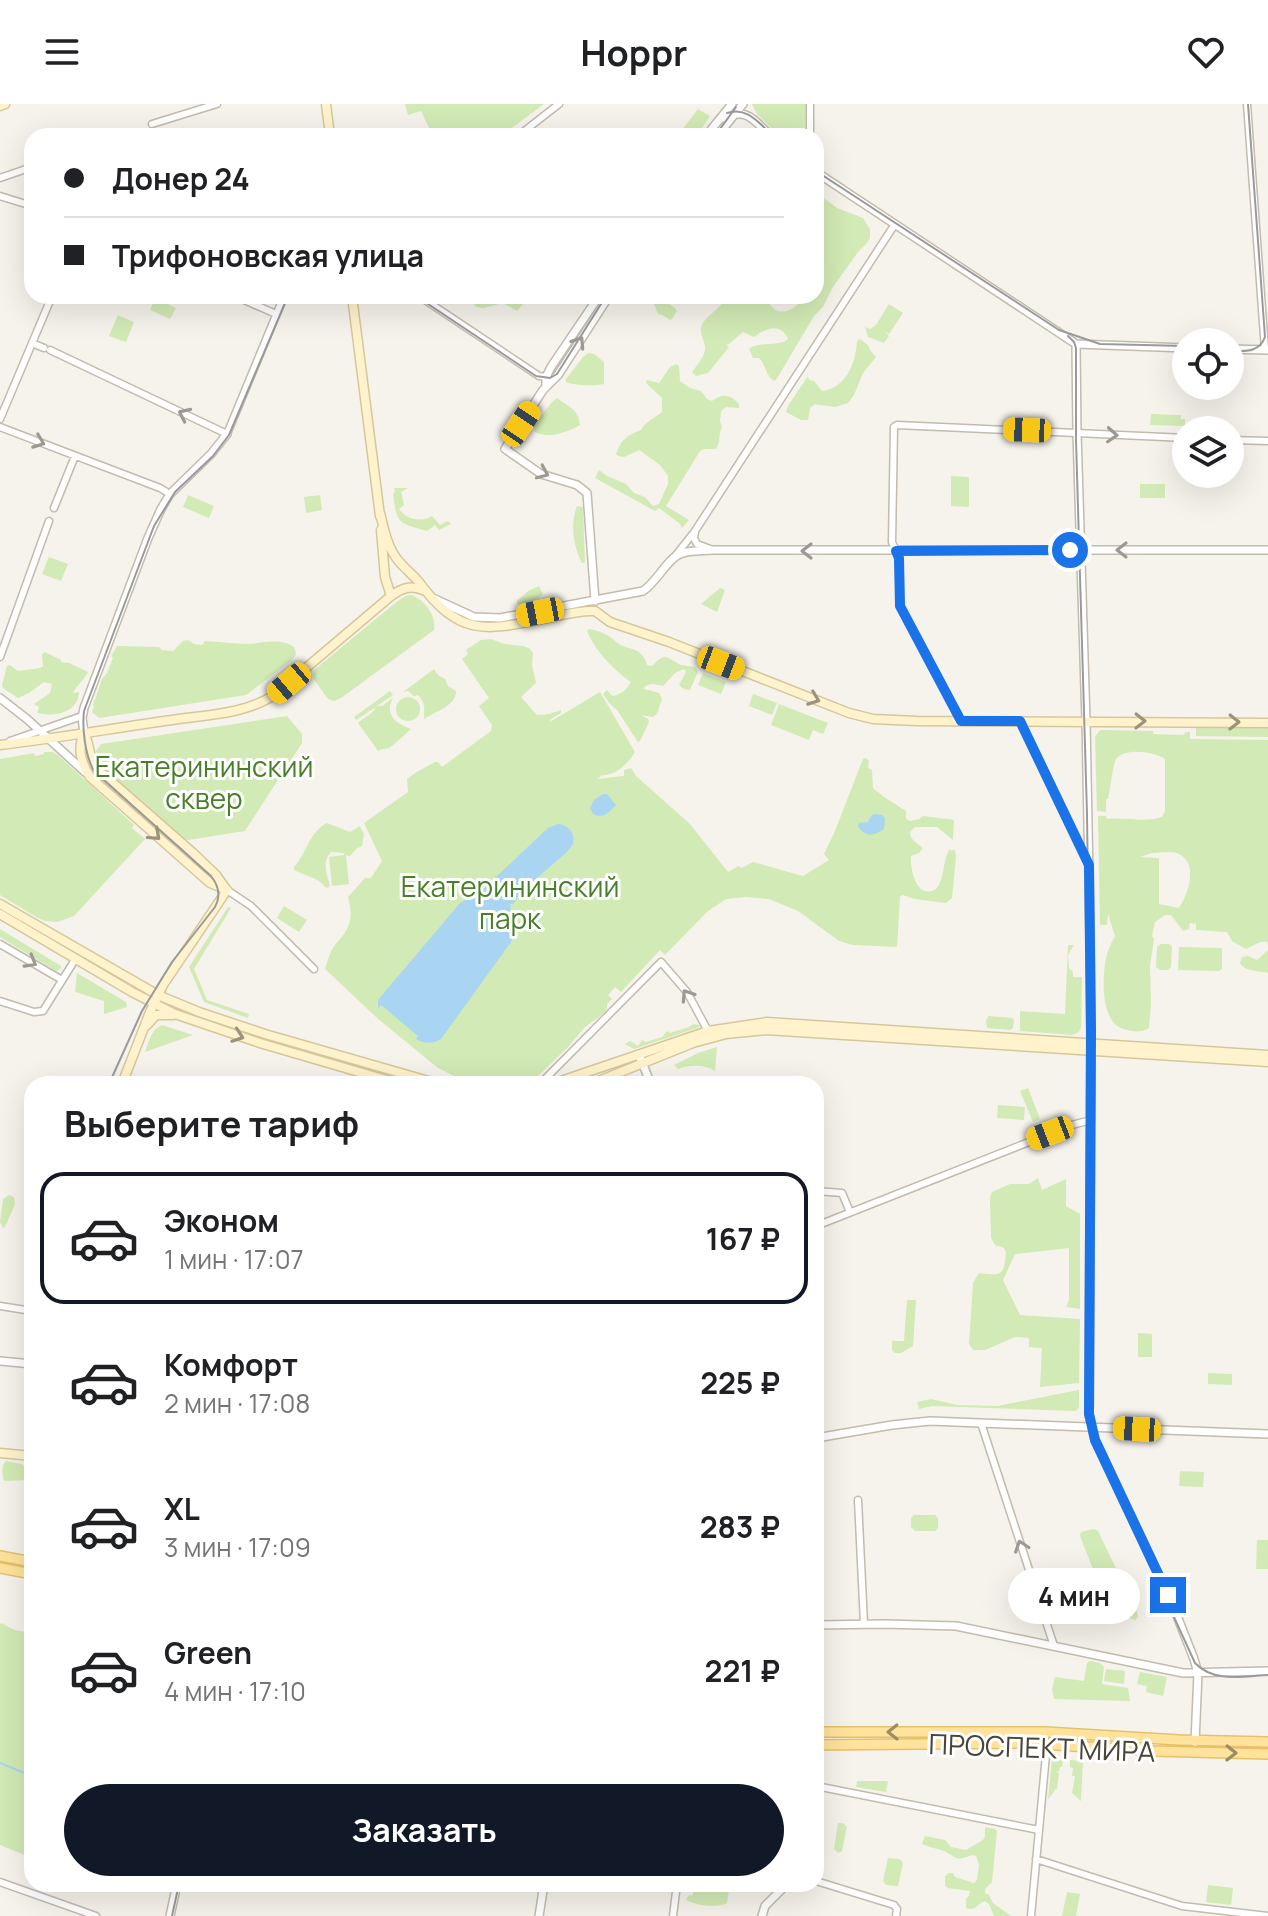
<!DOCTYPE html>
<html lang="ru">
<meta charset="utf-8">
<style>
:root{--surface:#fff;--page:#f6f6f6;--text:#202124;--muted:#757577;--line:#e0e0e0;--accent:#111827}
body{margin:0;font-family:Manrope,sans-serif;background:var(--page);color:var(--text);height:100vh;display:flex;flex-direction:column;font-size:30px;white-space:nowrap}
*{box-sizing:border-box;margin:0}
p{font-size:26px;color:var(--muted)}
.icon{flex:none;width:44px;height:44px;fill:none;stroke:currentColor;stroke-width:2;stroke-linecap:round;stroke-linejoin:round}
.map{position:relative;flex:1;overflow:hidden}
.sheet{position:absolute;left:24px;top:972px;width:800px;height:816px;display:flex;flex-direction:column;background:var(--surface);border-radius:24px;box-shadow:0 8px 32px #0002}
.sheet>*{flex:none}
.top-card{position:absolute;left:24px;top:24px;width:800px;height:176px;border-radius:24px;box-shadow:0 8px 32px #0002;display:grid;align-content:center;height:176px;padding:0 40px;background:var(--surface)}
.controls{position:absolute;left:1172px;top:224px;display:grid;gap:16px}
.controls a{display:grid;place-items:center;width:72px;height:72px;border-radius:50%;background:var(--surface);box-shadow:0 8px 32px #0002;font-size:40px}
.end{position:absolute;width:36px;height:36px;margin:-18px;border:10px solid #1a73e8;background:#fff;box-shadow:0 0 0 4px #fff}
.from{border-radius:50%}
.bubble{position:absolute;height:56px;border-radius:28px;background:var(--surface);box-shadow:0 8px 32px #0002;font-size:26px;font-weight:700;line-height:56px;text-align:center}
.car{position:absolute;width:24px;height:48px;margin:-24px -12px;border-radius:10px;box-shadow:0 0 6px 2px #0007;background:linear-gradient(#f5c518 24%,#345 0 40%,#f5c518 0 76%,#345 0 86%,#f5c518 0)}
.top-card b{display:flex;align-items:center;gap:28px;height:76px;font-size:30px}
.top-card b+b{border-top:2px solid var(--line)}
.top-card i{width:20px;height:20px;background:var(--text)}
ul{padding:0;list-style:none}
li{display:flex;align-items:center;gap:24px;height:132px;margin:0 16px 12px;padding:0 24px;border:4px solid transparent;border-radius:24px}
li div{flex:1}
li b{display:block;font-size:30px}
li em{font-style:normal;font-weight:700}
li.active{border-color:var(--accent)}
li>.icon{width:72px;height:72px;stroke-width:1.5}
h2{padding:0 40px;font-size:36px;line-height:96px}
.primary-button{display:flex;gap:16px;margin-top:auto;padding:16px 40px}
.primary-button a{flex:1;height:92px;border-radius:48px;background:var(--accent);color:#fff;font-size:32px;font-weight:700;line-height:92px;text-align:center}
header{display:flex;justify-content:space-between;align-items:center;height:104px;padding:0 40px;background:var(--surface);font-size:36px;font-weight:700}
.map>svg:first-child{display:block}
.green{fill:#d2eab5;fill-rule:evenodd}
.water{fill:#a9d4f2}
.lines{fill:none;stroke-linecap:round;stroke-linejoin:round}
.stream{stroke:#a9d4f2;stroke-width:2}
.minor-casing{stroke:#c2bbae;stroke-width:9}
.tertiary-casing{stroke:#c2bbae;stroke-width:10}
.secondary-casing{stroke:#d6c79b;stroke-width:11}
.primary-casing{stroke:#e6c16a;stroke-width:12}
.minor{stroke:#fff;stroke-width:6}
.tertiary{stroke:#fff;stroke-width:7}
.secondary{stroke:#fff3cd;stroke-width:8}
.primary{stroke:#ffe39c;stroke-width:9}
.tram{stroke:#9a9a9a;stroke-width:2}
.oneway{stroke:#9c9892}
.oneway2{stroke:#9c937c}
.oneway3{stroke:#9c8c66}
.route{stroke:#1a73e8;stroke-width:10}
.labels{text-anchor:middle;stroke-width:6;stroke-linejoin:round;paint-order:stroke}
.park-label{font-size:28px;fill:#4a7f2a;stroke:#fff}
.street-label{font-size:28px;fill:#4b4439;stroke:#fff}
</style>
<header><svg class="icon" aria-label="menu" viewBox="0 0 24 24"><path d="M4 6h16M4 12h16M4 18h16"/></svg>Hoppr<svg class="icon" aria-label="heart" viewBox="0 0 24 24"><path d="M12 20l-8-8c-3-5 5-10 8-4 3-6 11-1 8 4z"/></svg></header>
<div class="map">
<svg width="1268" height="1812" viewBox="0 0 1268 1812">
<rect width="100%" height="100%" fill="#f6f3ec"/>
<path class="green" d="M405 0H544L501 32H433L421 7 408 11Z
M752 0H806L805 32H779L757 10Z
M698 5 710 12 697 32H685L682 26Z
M816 88 837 104 863 114 870 125V134L867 139 858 148 833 183 823 203 814 212 776 276 774 277C765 271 766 260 759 254H753L749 245C761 236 777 244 788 235 781 218 766 224 754 233L743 228 729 240 726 241 729 243 708 269 696 272 692 268C696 262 704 254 705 246 706 237 698 230 702 221 707 210 722 205 726 192H771L769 199C778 215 797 206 804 192H816Z
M478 192H530L517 207 503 199 483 204 476 203 474 200Z
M651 192H667L668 199 676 205 677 207 672 215 670 216 664 212 658 210Z
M155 194 176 204 170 215 150 206Z
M889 200 903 209 889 230 884 227 889 232 884 239 868 233 865 223 870 225 876 221Z
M118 211 134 218 126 238 109 232Z
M860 235 868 241 870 246 876 253 863 269 854 291 848 299 835 303 815 300 810 304 808 316H801L786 308 788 302 808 272 809 276 814 277 822 287C846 284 856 259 857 237Z
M588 249 594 250 604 258V280C592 282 577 282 566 278V275L583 253Z
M676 260 679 262 680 277 690 284 701 287 707 295 712 297C723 289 730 290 739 300V304L726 303 721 307 720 317 722 323C718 331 721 337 716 345H704L700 347 666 402 689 416 682 424 680 420 659 404 655 407 595 374 599 366 607 372 626 380 634 389 645 393 653 402 659 400 668 380V372L660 361 639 346 624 353 618 352 616 350C621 336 627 331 641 326L644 321 662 308V294L646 279 647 276 659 279 670 263Z
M557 294C568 303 579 305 580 321 566 329 549 335 535 328L534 321 552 298Z
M1151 310 1181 311V315H1185V322L1150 321Z
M951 372 969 373V403L951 402Z
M1140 380H1165V394H1140Z
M394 384H408L401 388 404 401 399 405C406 415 421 419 432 412L440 421 448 417 451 420 439 426 435 421 427 427C399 419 397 421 393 390L395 388Z
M188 391 214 402 209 414 183 403Z
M320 391 322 406 306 409 304 393Z
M577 402 583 403 585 459H582C573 441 570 421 577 402Z
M49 453 68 460 61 477 42 470Z
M539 482 543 490C538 496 526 501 517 500V497L528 487Z
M720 484 725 486 717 508 701 500Z
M411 491C424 495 437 512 434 526L341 594 334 597 328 595 313 574 314 566 394 500 405 492Z
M589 525C595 526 602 528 607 531 613 534 617 540 623 542 635 546 644 547 647 561L652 562C667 547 666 554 681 561 685 562 690 562 695 563L698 568 690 586 684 585 679 581 686 568 684 565 675 569 663 582 652 580 645 582 644 585 659 589 662 595 657 610 653 613 641 611 648 615 649 618 640 637 638 638 617 606 610 600 603 590 607 586 612 592C620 591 627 586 631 578 614 566 595 547 587 527Z
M491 535 504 540 523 542 529 544 533 549 532 561 536 579 521 593 537 611 549 610 561 606V609L551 615 550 618 600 588 635 648C631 656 619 668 610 670 597 674 608 667 597 675L624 672V666L631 664 636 672 690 720 728 768 738 762 742 764 753 758 803 772 829 756 824 750 835 727 863 655 866 654 869 657 868 664 872 666 873 684 884 693 906 707V715L910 717 919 715 923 712 954 716 953 736 937 723H915L910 728C910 736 917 739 923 744L919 749 911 752C910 763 915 792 932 787 945 783 942 757 949 746H955L956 753 952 794 946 799 914 795 903 791 900 792 897 843 853 841 839 837 798 807 769 795 746 793 726 795 708 807 665 851 660 846 621 888 615 883 608 891 612 895 607 900V905L603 910 585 923 568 943 536 974 511 977 460 975 438 964 377 914 325 865C327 858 330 847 335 841 350 824 354 815 348 793L365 774H371L382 757 364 719 408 688 407 675 415 669 435 658H438L442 663 491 627 492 621 479 602 489 594 462 555 468 550 466 546 481 536Z
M188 536 194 540 202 541 205 537C218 538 231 539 244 540 261 540 279 533 294 543L296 550 292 556 246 591 99 614 92 608 94 603 93 601 102 575 107 569 113 554 111 552 117 542 159 543 162 546 173 547 183 537Z
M45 548 61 556V558L69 559 88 568C84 576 76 582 73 589L79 588C78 609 55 613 37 609L39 603 34 600 50 589 52 580 44 578 29 589 18 594 3 584 2 581 7 562 10 561 18 567 40 564 43 562 42 550Z
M434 565 438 571 445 575 448 582 456 587C456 602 436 607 424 615 424 605 426 599 418 591L414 592 408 587 403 588Z
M703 569 726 578 721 590 698 581Z
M390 587 393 591 377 602H382L393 594C384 611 396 620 411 625 408 628 394 641 389 644 385 645 381 645 378 647L358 619C364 613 371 612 376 603L356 616 354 613Z
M753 590 777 599 772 611 749 602Z
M396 605a12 12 0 1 1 24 0a12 12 0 1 1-24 0Z
M779 600 828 619 823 630 813 626 809 636 771 621Z
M287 612 302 630V639L245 727 188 736 182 734 99 660 96 647 101 640Z
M1196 624H1268V633L1196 632Z
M1100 626 1153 627V630L1184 631 1185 628H1190V635L1268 636V840L1267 838H1260L1246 845 1232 837 1227 828 1196 826V820L1190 819 1189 825 1183 827 1171 811H1165L1155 818 1152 832 1154 835 1150 862 1151 900 1149 924C1141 929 1133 928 1124 925 1099 919 1102 869 1107 850 1109 843 1112 838 1115 832L1108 810 1107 821H1100L1098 712H1106L1107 715C1125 713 1144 719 1162 713L1165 707V655C1156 648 1124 643 1116 655 1113 660 1110 687 1108 695H1106V708L1097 707 1095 633ZM1152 749C1160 749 1172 747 1179 750 1199 760 1188 790 1179 804L1159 800V754L1139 753Z
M44 648H53L59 652 134 721 132 724 145 735 74 812 57 818 45 817 38 814 0 791V655L34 649 35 652 44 650Z
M327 719 350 728 360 722 364 730 362 742 356 745 350 752 346 751 349 780 332 782 329 753 345 751 343 749 331 748C322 758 326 769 330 781L328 784 325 783C318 773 305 772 294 766V763C307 749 309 728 327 719Z
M284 802 307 816 299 828 277 814Z
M228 803 231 804 194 865 207 896 249 910 248 914 204 898 189 863Z
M0 825 61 862V865L56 867 0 833Z
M1161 840H1169L1172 843 1171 863 1168 866H1160L1156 863 1157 843Z
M1068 841H1074L1068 851 1069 864 1073 868V873H1082L1081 923 1079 928 1072 931 1020 927V907L1065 910Z
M1179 843 1222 844V865L1219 867 1178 866Z
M1268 846V869C1258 866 1245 868 1240 859L1242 853 1248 852 1257 856Z
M77 869 126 898 127 903 104 910V897L75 888Z
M989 912 1012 914 1014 916 1013 924 1010 926 987 924 986 916Z
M693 920 699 921 700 923 634 945 625 940 630 937 638 942 642 936 646 938 662 933 667 927 670 929 689 923Z
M162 921 193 931 145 948C149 938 151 925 162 921Z
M717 943 715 967C704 960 690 961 678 965L674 961 698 949Z
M1028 984 1040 1015 1033 1018 1020 987Z
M998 1001 1025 1003 1024 1016 997 1014Z
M1038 1074 1042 1086 1066 1075V1102L1080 1110V1205L1066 1203 1069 1196V1144L1015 1150 1003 1176 1020 1211 1080 1215 1079 1279 1040 1283 1042 1244 1029 1243V1234L1015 1233 985 1246H973L969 1240 973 1179 979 1169C1003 1172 1004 1171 1006 1148L1003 1143 996 1142 991 1134 990 1094 992 1088 1010 1080H1029Z
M9 1091 14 1093 15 1100 5 1123 3 1124 0 1118 3 1095Z
M907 1196H916L913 1242 901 1249H895L892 1246V1237H904Z
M1138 1229 1152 1230V1253H1138Z
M1208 1269 1232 1270V1281L1208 1280Z
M1079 1286V1303L1076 1307 932 1302 919 1305 917 1298 931 1295 957 1301 997 1302Z
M6 1357 22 1360 29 1368V1376L4 1377C2 1372 1 1361 6 1357Z
M1180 1367 1204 1368 1203 1383 1179 1382Z
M914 1411H935L938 1414V1424L935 1427H915L911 1423V1414Z
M1094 1425 1098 1427 1137 1508 1138 1513 1135 1516 1127 1513 1106 1467 1097 1471 1094 1468 1080 1432 1081 1428Z
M1257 1436H1268V1465H1256Z
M2 1519C10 1525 23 1530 32 1526V1754L0 1741V1520Z
M1090 1557 1100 1559 1104 1563 1102 1580 1128 1584 1130 1597 1054 1595 1052 1585 1055 1573 1084 1577 1087 1559Z
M1106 1565 1125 1567 1124 1580 1104 1577Z
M1140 1568 1167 1573 1163 1592 1146 1588 1147 1582 1137 1580Z
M1052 1656H1063L1062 1663H1060L1059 1667 1056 1668 1059 1669 1057 1685H1055L1054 1688 1048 1695Z
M1070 1656 1083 1657 1081 1697 1072 1689 1075 1672H1072L1073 1664 1070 1663Z
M857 1677H888L886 1688 856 1683Z
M838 1719H843L847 1723 842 1747 838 1749 834 1745Z
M985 1723 995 1725 997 1727 992 1778 985 1785V1789L989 1791 993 1799 1011 1812H994L989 1800 985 1797C977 1800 975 1808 966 1804V1795L969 1792 970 1787 948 1784 945 1782V1772L949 1769H953L955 1773 974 1779 977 1776 979 1761 976 1752 972 1751C953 1759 956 1751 941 1746 935 1744 929 1743 922 1740L925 1732 945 1736 951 1743 966 1746 983 1736 985 1732Z
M888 1754 900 1755 903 1759 898 1782 886 1781 883 1777Z
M683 1780H730L727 1799C717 1805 696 1801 686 1796L688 1792 693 1791V1787L685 1784Z
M1208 1781 1233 1784 1231 1801 1206 1798Z
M1067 1788 1080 1790 1076 1812H1062Z"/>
<path class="water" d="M603 690H607L616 701C608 709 604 715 593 710L590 704 594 696Z
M875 710 882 711 885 714 884 725C874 732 866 733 858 723L859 719 868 718 871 712Z
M558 720C569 721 575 729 573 740L567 748 522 787 513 800H510L512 813 510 814 511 817H513L515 829 511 838 441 935C433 940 424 940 416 935L418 932 381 901 378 904V896L460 799 480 788 548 724Z"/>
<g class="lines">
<path class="stream" d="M0 1659 32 1672"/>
<g class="minor-casing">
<path id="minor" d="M810 0V32
M1247 0 1265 246
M152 20 217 0
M518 32 559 0
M0 74 32 63
M0 92 32 102
M235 192 276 210
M419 192 539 272 547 273
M32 239 44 244
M50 246 227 330 284 192
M0 315 52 192
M0 323 160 384 170 390
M1230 336 1268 337
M54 404 75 352
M695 427 694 434 697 440 710 445
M676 451 695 427 895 120
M0 553 49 417
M961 617 900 502 899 454 892 438 894 323 897 321 1186 334
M1020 617 1088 758
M10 637 82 612
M227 786 251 802 314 865
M0 840 62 876
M0 897 34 908 43 907 76 854
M540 980 661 858 687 888 708 927
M816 1087 842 1089 850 1108
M816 1122 1072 1021 1091 1016
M0 1202 32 1207
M981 1319 1054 1542
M858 1396 864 1520
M816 1682 1039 1726
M1036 1755 1182 1802 1268 1812
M816 1777 894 1801 897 1805 896 1812
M0 1778 96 1812
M673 1812 677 1780
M1031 1812 1047 1640"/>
</g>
<g class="tertiary-casing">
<path id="tertiary" d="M720 15C748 3 751 14 771 32
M706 32 732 0
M717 32 743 0
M816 68 1076 240 1186 244
M1076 240 1077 329 1086 617 1090 826 1091 939 1089 1310 1095 1336 1172 1499 1194 1555 1198 1569 1195 1638
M1230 245 1268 246
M546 283V273L551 263 599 192
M435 495 474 513 500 514 643 487C657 478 667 455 680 450 689 446 702 447 712 446H1268
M595 497 587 389 577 381 541 370 505 345 543 286 558 271 609 192
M0 594 27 615 85 668
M84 629 82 614 84 604 148 434 161 405 170 390 211 350 227 330
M639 951 648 973V980
M0 1257 32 1260
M816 1334 892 1321 930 1317 1268 1330
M816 1521 885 1520 956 1522 1183 1569 1268 1567
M170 1812 177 1780
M539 1812 544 1780
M762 1812 765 1802 787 1780"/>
</g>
<g class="secondary-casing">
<path id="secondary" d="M326 0 330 32
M0 2 5 0
M352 192 380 412
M380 409C384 425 387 442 397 455 403 463 411 469 418 477 462 536 487 526 552 513 566 510 581 506 595 507L610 518 669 538 849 609 873 615 917 617 1268 619
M381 426 385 473 391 492
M84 629C77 645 81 658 90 673L210 779 227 786
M84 629C91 642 88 654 97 665L193 749 216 771 226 785
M0 641C58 634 115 624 172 616 205 611 246 610 274 591L391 492C402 484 410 481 423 486
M0 800 158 891 199 908 265 930 439 980
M0 810 132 888 175 910 263 940 400 980
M147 921 156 911H173
M122 980 150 908 163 881 227 786
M552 980 708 927 767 918 1268 951
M591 980 693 939 726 930 766 926 1268 958
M32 1313V1344
M0 1349 32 1352
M29 1458 32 1434"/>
</g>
<g class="primary-casing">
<path id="primary" d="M0 1452 32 1458
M0 1464 32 1470
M816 1628H1046L1179 1636 1268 1638
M816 1641 1025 1639 1153 1647 1268 1650"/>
</g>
<use href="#minor" class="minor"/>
<use href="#tertiary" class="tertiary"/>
<use href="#secondary" class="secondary"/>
<use href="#primary" class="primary"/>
<path class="tram" d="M727 9C747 2 759 19 773 32
M715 32 736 3
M816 67 1059 226 1100 240 1186 242
M416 192 536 272 550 274 557 270 606 192
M1068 232 1074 238 1076 244V336L1087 710 1090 939 1088 1317 1093 1336 1195 1559C1214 1579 1243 1572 1268 1571
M1230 247C1245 247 1259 249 1265 233L1248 0
M109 980 142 907 172 858 215 803C221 792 219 782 211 772L94 667C85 651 82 625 84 607L154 422 175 388 213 352 229 331 288 192
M32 1286 30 1335 32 1348
M172 1812 179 1780"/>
</g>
<defs><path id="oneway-chevron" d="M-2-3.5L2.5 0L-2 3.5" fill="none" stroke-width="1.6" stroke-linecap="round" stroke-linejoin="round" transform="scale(2)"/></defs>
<g class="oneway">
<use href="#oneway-chevron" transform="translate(579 238) rotate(-57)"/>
<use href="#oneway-chevron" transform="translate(184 310) rotate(-155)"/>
<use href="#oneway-chevron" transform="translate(1112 331) rotate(3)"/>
<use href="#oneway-chevron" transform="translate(39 338) rotate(21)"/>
<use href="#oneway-chevron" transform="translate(543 369) rotate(24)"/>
<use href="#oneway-chevron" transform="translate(1122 446) rotate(-180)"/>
<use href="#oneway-chevron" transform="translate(807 447) rotate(-180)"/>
<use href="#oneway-chevron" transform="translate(31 858) rotate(30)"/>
<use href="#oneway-chevron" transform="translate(687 891) rotate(-123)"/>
<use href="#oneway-chevron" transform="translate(1021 1442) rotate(-109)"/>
</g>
<g class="oneway2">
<use href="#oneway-chevron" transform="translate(814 595) rotate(21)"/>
<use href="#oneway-chevron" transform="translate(1140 617) rotate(1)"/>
<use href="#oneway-chevron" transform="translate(1234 618) rotate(1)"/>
<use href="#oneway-chevron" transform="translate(155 731) rotate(42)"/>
<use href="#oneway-chevron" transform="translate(238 932) rotate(19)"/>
</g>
<g class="oneway3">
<use href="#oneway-chevron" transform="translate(893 1628) rotate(179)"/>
<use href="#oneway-chevron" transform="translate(1231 1649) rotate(1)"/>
</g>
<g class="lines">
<path class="route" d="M1070 446 896 447 899 454 900 502 961 617H1020L1089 761 1091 928 1089 1310 1095 1336 1168 1491"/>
</g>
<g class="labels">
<g class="park-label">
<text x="204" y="673">Екатерининский<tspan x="204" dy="32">сквер</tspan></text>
<text x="510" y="793">Екатерининский<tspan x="510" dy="32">парк</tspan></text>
</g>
<g class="street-label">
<text transform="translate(1042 1644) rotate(2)" y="10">ПРОСПЕКТ МИРА</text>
</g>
</g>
</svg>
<div class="controls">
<a><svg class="icon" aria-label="locate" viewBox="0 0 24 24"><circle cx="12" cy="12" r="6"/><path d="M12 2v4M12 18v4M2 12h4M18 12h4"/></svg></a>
<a><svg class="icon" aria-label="layers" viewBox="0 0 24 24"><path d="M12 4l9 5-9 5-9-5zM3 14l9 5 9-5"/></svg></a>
</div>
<i class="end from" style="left:1070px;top:446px"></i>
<i class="end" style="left:1168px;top:1491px"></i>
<div class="bubble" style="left:1008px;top:1464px;width:132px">4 мин</div>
<i class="car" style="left:521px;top:320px;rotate:34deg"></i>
<i class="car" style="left:1027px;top:326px;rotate:272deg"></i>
<i class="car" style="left:540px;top:508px;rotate:259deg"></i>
<i class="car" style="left:721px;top:559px;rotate:111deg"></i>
<i class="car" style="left:289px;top:579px;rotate:230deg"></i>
<i class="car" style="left:1050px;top:1029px;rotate:249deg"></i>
<i class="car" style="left:1137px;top:1325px;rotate:273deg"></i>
<div class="top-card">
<b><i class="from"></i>Донер 24</b>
<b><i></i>Трифоновская улица</b>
</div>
<section class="sheet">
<h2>Выберите тариф</h2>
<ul>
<li class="active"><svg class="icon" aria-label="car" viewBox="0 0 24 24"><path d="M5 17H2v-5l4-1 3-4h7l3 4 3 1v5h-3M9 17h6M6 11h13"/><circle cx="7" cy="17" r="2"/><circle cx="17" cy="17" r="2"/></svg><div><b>Эконом</b><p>1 мин · 17:07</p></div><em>167 ₽</em></li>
<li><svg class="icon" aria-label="car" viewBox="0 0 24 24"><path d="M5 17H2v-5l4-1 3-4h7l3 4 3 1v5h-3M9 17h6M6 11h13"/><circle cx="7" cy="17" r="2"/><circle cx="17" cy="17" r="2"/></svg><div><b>Комфорт</b><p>2 мин · 17:08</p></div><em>225 ₽</em></li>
<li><svg class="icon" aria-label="car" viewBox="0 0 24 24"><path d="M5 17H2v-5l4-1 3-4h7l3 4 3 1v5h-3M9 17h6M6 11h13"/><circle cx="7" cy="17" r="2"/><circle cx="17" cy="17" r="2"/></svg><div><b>XL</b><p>3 мин · 17:09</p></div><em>283 ₽</em></li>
<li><svg class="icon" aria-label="car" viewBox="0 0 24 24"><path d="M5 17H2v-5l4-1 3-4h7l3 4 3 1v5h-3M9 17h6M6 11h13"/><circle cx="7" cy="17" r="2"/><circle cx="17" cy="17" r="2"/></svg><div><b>Green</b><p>4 мин · 17:10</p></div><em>221 ₽</em></li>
</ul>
<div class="primary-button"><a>Заказать</a></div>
</section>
</div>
